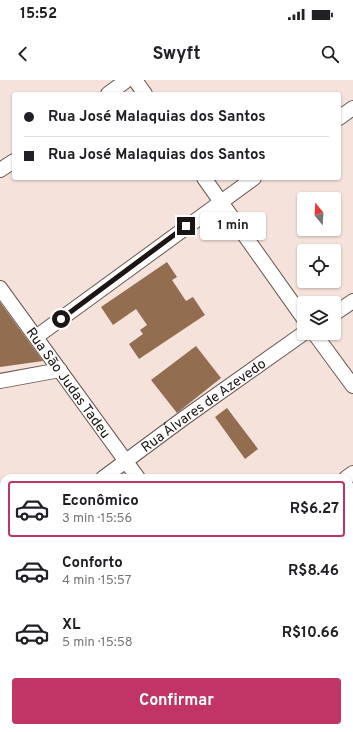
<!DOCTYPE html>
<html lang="pt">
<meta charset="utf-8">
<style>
:root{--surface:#fff;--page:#f6f6f6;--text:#202124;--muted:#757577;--line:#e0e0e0;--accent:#c03466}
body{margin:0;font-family:Overpass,sans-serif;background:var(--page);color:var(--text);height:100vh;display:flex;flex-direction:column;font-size:15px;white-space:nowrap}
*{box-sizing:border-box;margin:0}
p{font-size:13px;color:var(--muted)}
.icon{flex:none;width:22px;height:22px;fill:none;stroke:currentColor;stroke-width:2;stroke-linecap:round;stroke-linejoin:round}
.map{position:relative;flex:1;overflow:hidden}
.panel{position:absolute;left:0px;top:394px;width:353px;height:258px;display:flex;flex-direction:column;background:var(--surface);border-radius:12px 12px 0 0;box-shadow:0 1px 3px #0004}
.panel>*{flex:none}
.hud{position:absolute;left:12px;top:12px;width:329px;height:88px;border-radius:4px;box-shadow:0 1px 3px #0004;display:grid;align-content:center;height:88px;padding:0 12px;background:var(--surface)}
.needle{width:26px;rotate:342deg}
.controls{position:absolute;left:297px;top:112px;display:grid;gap:8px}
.controls a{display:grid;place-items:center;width:44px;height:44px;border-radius:4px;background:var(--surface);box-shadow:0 1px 3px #0004;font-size:20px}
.end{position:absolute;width:18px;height:18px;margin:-9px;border:5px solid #1c1513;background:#fff;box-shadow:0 0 0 2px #fff}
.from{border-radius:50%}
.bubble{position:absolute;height:28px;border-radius:4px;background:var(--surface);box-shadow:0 1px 3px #0004;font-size:13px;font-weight:700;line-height:28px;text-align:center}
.hud b{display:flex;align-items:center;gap:14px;height:38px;font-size:15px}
.hud b+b{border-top:1px solid var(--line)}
.hud i{width:10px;height:10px;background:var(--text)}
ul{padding:7px 0 0;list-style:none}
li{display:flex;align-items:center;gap:12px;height:56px;margin:0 8px 6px;padding:0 4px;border:2px solid transparent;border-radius:4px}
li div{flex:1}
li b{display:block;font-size:15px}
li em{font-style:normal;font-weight:700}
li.active{border-color:var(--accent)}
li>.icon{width:36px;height:36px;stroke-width:1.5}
.cta{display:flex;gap:8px;margin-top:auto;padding:8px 12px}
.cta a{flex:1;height:46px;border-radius:4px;background:var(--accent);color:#fff;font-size:16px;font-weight:700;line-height:46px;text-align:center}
.status{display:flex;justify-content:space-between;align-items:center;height:28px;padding:0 20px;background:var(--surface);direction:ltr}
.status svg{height:11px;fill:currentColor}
header{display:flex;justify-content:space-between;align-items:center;height:52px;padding:0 12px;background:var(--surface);font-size:18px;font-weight:700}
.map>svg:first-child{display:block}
.building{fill:#936d4f}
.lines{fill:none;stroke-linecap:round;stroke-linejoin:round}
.minor-casing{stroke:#695952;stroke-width:16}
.major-casing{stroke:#c9c7c6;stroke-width:20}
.minor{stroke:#fff;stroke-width:14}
.major{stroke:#f6d8d4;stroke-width:18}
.route{stroke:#1c1513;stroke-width:5}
.labels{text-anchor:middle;stroke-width:3;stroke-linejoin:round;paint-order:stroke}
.street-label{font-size:14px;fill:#1c1513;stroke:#fff}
</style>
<div class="status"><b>15:52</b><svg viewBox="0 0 49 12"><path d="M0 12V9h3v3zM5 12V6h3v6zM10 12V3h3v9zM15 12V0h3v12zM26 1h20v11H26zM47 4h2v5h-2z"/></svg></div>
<header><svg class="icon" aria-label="back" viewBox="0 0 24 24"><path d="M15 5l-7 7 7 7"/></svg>Swyft<svg class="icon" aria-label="search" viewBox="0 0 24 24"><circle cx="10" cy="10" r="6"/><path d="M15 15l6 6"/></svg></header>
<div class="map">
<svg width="353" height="652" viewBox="0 0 353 652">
<rect width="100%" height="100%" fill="#f5e2da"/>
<path class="building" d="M167 182 177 197 172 200 186 221 193 217 205 235 139 279 129 264 143 254 140 250 147 245 136 229 113 245 101 227Z
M0 222 43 281 0 287Z
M196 266 221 298 177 333 151 300Z
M227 328 258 369 245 379 215 337Z"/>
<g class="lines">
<g class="minor-casing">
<g id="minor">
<path d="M135 0 145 14"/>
<path d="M108 14 127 0"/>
<path d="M339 38 353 28"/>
<path d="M0 90 14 81"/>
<path d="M204 98 304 239"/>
<path id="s1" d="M0 208 138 398"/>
<path d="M334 234 353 221"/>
<path d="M314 253 353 306"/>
<path d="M36 257 254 98"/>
<path d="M0 301 60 290"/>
<path id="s2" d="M103 398 184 338 304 253"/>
<path d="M346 398 353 393"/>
<path d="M349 592 353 588"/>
<path d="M139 648 142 652"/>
<path d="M301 648 304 652"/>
<path d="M31 652 37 648"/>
<path d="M276 652 282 648"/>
</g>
</g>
<g class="major-casing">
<path id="major" d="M0 460 4 462
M0 478 4 480
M349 610 353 612
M349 634 353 635"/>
</g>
<use href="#minor" class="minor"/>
<use href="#major" class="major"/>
</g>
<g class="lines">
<path class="route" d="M61 239 186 146"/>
</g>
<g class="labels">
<g class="street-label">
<text dy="5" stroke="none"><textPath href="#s1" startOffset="117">Rua São Judas Tadeu</textPath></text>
<text dy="5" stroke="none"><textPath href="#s2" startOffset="124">Rua Álvares de Azevedo</textPath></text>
</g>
</g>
</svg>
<div class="controls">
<a><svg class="needle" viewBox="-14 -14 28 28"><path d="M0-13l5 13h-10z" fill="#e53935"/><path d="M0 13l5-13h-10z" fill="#757577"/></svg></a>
<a><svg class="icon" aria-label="locate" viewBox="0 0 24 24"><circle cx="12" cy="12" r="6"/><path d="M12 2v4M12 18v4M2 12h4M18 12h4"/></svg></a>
<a><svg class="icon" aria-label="layers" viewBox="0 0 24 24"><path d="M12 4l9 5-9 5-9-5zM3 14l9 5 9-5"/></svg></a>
</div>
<i class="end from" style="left:61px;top:239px"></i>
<i class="end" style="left:186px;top:146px"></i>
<div class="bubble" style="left:200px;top:132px;width:66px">1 min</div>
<div class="hud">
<b><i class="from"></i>Rua José Malaquias dos Santos</b>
<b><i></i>Rua José Malaquias dos Santos</b>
</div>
<section class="panel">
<ul>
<li class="active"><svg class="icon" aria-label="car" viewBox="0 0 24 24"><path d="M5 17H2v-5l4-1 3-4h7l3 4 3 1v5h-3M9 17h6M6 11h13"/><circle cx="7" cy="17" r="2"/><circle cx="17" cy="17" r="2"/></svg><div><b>Econômico</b><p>3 min · 15:56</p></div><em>R$6.27</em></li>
<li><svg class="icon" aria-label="car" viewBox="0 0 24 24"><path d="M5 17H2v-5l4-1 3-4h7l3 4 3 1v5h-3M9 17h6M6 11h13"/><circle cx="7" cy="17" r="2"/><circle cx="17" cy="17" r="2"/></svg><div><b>Conforto</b><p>4 min · 15:57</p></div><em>R$8.46</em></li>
<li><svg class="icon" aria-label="car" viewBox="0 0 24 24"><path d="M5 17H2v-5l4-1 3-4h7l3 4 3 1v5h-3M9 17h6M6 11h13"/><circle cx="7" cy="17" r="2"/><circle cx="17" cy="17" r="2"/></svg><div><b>XL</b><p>5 min · 15:58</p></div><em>R$10.66</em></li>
</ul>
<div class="cta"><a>Confirmar</a></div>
</section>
</div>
